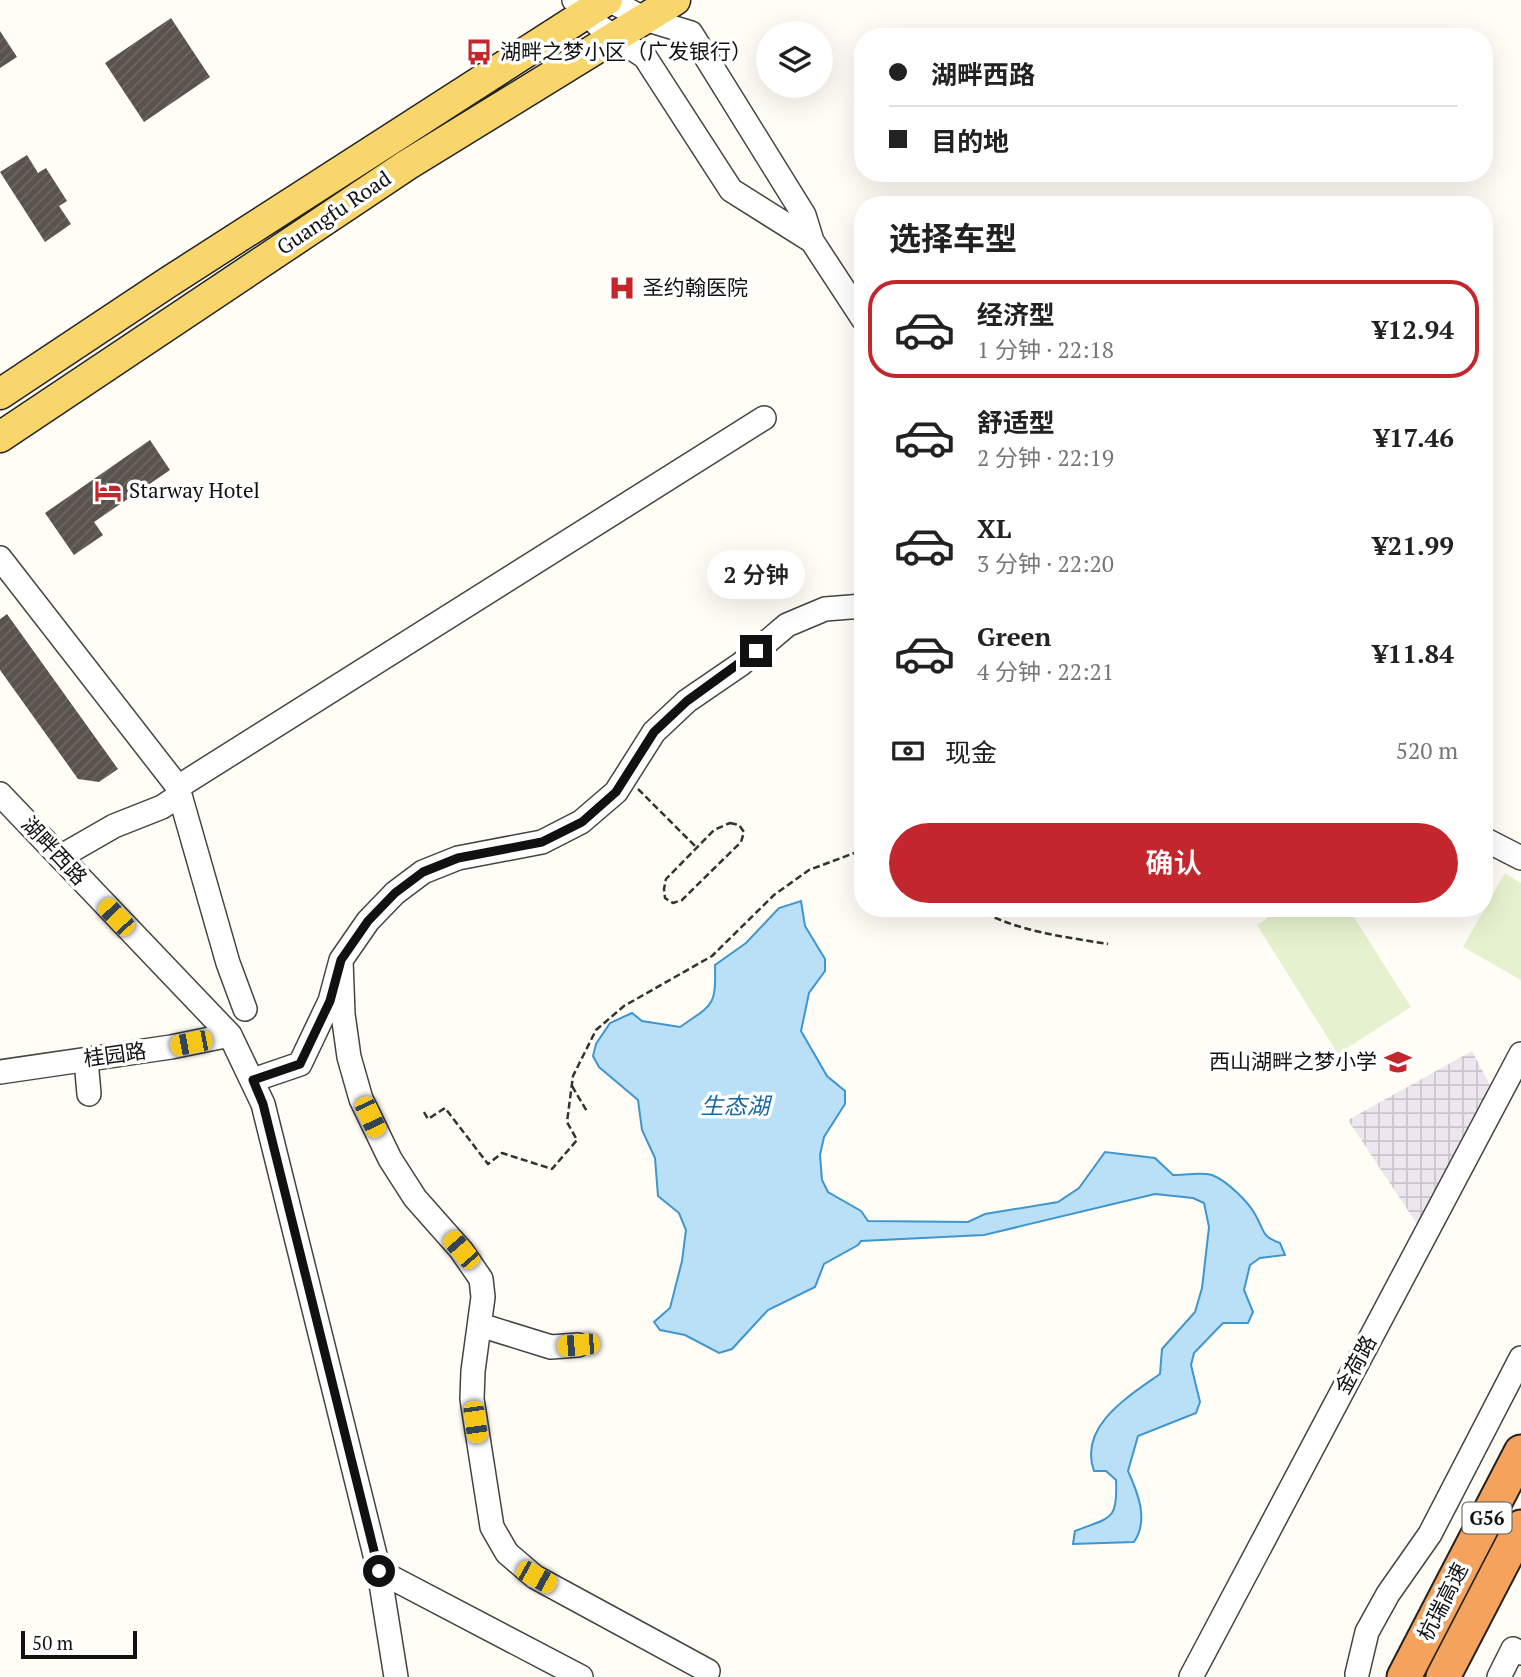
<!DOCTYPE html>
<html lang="zh">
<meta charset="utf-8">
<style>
:root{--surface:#fff;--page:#f6f6f6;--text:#222;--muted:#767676;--line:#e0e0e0;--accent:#c4262e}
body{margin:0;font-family:"PT Serif","Noto Sans SC",serif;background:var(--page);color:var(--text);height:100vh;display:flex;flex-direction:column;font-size:26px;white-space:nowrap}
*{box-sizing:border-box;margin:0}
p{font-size:23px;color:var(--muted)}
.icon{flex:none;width:38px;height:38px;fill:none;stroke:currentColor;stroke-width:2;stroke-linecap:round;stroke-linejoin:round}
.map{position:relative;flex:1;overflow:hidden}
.drawer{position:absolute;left:854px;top:196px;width:639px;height:721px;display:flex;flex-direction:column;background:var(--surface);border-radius:28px;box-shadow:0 7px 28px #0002}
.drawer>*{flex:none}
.banner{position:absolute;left:854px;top:28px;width:639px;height:154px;border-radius:28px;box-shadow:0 7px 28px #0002;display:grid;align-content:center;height:154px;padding:0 35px;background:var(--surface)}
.fabs{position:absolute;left:756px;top:21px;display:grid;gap:14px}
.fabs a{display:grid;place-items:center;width:77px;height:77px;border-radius:50%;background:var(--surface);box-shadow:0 7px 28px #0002;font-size:35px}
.scale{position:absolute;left:21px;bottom:18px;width:116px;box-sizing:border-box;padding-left:7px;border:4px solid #111;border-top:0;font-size:19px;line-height:24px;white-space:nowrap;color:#111;-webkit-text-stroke:5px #fff;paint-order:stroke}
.end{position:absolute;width:32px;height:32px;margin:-16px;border:9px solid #111;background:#fff;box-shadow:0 0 0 4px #fff}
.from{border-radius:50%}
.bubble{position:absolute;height:49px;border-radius:24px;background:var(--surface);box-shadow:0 7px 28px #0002;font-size:23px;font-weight:600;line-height:49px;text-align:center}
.car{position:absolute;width:21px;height:42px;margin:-21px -10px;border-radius:9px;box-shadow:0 0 5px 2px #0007;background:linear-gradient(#f5c518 24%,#345 0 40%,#f5c518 0 76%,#345 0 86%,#f5c518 0)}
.banner b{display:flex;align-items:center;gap:24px;height:66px;font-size:26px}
.banner b+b{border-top:2px solid var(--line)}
.banner i{width:18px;height:18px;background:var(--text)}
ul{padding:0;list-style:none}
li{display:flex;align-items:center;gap:21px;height:98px;margin:0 14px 10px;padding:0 21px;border:4px solid transparent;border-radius:28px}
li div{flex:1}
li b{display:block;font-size:26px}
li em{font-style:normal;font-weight:600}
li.selected{border-color:var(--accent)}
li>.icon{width:63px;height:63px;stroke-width:1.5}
h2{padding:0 35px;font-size:32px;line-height:84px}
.pay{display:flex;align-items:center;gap:18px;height:77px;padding:0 35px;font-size:26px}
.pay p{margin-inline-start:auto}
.action{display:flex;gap:14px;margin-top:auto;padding:14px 35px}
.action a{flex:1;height:80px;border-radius:42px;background:var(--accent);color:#fff;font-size:28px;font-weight:600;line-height:80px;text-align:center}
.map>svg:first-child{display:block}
.industrial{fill:url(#industrial-grid)}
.pitch{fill:#e6f2cf}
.water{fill:#b9e0f7;stroke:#3f96cf;stroke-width:2}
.building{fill:url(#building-hatch)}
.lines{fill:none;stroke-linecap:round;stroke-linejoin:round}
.minor-casing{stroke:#444;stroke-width:26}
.major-casing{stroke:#222;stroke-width:33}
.highway-casing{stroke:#222;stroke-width:37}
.path{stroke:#333;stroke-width:2.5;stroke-dasharray:7 3.5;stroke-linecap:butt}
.minor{stroke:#fff;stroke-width:23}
.major{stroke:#f9d66b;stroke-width:30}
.highway{stroke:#f5a25d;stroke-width:33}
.route{stroke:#111;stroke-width:9}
.labels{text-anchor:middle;stroke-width:7;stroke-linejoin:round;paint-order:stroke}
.shield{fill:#fff;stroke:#585858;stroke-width:2}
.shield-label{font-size:19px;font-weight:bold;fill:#111}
.poi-label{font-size:21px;fill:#111;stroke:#fff;text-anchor:start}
.street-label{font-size:21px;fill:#111;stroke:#fff}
.water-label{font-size:23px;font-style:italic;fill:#1768a6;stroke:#fff}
</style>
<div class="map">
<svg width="1521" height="1677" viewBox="0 0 1521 1677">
<defs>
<pattern id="industrial-grid" width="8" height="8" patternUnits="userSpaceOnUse" patternTransform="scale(1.75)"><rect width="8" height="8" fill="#eee6ef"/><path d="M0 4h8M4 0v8" fill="none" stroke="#cbc4cc"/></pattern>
<pattern id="building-hatch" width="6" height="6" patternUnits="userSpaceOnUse" patternTransform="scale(1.75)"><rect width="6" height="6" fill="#5a524d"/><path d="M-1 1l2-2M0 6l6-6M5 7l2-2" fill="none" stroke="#6d6662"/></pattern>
</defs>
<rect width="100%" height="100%" fill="#fffdf5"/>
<path class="industrial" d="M1472 1051 1492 1089 1417 1224 1348 1120Z"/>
<path class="pitch" d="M1505 873 1521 883V980L1463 947Z
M1283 908H1348L1411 1007 1338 1054 1257 925Z"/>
<path class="water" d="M801 901 805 926 825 959V971L809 993 801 1031 827 1076 845 1091V1104L824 1137 820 1155 822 1180 828 1192 861 1211 868 1221 968 1222 985 1214 1058 1202 1079 1188 1105 1152 1155 1158 1173 1175C1184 1175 1202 1172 1212 1175 1227 1181 1249 1202 1256 1216 1265 1232 1261 1236 1280 1243L1285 1255 1260 1258 1250 1265 1244 1290 1253 1312 1248 1323H1223L1194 1353 1191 1365 1200 1402 1196 1413 1138 1436 1128 1471C1138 1493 1149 1520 1134 1542L1073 1544 1075 1531C1110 1517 1118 1522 1116 1480L1106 1471H1094C1078 1426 1129 1396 1160 1374L1162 1349 1195 1312 1202 1288 1209 1227 1204 1203 1193 1198 1155 1194 984 1235 861 1241 858 1245 824 1264 815 1287 768 1310 732 1349 719 1353 685 1335 660 1330 654 1322 670 1308 682 1261 686 1230 679 1213 658 1196 655 1158 642 1130 638 1100 599 1067 593 1056 596 1044 610 1023 632 1013 642 1021 680 1027C713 1004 716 1007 715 965L746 943 779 908Z"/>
<path class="building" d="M171 18 210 77 144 122 105 63Z
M0 31 17 57 0 68Z
M27 155 38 173 46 168 67 201 59 206 71 224 45 242 0 172Z
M150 440 170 470 94 522 103 535 74 555 45 513Z
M7 614 118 769 99 782 78 779 0 670V619Z"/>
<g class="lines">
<g class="minor-casing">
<path id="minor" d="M574 0 600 27 645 57 731 190 812 241
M609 0 645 19 691 33 804 215 812 241 863 319
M0 558 178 787
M178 787 764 418
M0 794 230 1035 263 1104 379 1571 396 1677
M180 795 228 963 245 1009
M1484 839 1521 858
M60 857 114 826 162 807 180 795 178 787
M341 960 343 1014 349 1057 361 1099 390 1159 415 1198 461 1250 481 1279 483 1297 473 1371 472 1399 492 1527 507 1553 535 1577 708 1671
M86 1060 89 1094
M0 1072 171 1047 230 1035
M253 1080 300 1064 330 1001 341 960 368 921 395 893 423 872 458 858 542 842 581 822 616 792 654 732 687 701 741 664 787 625 825 609 863 606
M480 1325 551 1347 578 1345
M379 1571 581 1677
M1357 1674 1367 1632 1388 1594 1430 1534 1521 1358
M1191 1677 1521 1054
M1499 1677 1513 1649 1521 1653"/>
</g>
<g class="major-casing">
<path id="major" d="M0 394 167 283 607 0
M0 437 407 165 675 0"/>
</g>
<g class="highway-casing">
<path id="highway" d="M1404 1677 1521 1452
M1443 1677 1521 1527"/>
</g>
<path class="path" d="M638 789 695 846
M730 823 739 825 744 832 741 842 682 900 673 903 665 898 664 889 666 879 714 830Z
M976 908C1014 931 1065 937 1108 944
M572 1086 588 1113
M424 1112 428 1119 445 1108 488 1164 502 1153 552 1169 577 1140 567 1122 573 1076 596 1030 624 1006 712 956 774 895 809 870 857 852 863 853"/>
<use href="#minor" class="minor"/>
<use href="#major" class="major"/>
<use href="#highway" class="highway"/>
</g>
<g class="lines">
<path class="route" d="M379 1571 263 1104 253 1080 300 1064 330 1001 341 960 368 921 395 893 423 872 458 858 542 842 582 822 616 792 654 732 687 701 756 651"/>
</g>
<defs>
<g id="bus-bare" transform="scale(2.1)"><path d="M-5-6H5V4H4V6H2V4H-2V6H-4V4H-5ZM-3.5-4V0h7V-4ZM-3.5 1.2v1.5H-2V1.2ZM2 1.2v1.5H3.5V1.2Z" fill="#c4262e" stroke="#fff" stroke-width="2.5" paint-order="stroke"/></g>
<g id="hospital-bare" transform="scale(2.1)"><path d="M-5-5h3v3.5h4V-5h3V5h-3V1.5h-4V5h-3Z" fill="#c4262e" stroke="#fff" stroke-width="2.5" paint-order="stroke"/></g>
<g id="hotel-bare" transform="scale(2.1)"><path d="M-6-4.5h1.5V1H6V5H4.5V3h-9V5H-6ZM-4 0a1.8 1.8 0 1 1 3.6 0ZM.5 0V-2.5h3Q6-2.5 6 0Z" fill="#c4262e" stroke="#fff" stroke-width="2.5" paint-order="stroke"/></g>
<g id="school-bare" transform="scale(2.1)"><path d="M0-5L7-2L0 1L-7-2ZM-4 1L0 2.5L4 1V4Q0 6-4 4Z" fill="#c4262e" stroke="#fff" stroke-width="2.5" paint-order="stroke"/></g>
</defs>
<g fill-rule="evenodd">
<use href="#bus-bare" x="479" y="52"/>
<use href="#hospital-bare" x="622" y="288"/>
<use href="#hotel-bare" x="108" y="491"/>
<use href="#school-bare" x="1398" y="1062"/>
</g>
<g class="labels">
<rect class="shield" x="1462.5" y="1502.5" width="49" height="31" rx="5"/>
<g class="shield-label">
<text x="1487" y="1525">G56</text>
</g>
<g class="poi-label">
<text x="500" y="59">湖畔之梦小区（广发银行）</text>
<text x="643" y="295">圣约翰医院</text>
<text x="129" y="498">Starway Hotel</text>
<text x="1377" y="1069" text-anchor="end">西山湖畔之梦小学</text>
</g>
<g class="street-label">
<text transform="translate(334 213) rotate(-34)" y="7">Guangfu Road</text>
<text transform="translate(54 851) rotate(47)" y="7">湖畔西路</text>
<text transform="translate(115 1055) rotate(-8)" y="7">桂园路</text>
<text transform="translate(1356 1365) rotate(-62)" y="7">金荷路</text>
<text transform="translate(1443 1602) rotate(-63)" y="7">杭瑞高速</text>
</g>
<g class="water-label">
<text x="735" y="1114">生态湖</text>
</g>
</g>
</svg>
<div class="fabs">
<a><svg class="icon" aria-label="layers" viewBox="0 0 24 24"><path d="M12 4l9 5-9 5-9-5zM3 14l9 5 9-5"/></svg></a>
</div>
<div class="scale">50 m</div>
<i class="end from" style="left:379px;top:1571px"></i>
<i class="end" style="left:756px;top:651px"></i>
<div class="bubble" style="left:707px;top:550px;width:98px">2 分钟</div>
<i class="car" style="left:116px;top:917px;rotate:317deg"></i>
<i class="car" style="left:191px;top:1043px;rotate:259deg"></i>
<i class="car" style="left:370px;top:1117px;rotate:155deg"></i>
<i class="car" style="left:461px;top:1250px;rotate:319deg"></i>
<i class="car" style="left:578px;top:1345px;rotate:265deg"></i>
<i class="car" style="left:475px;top:1422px;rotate:172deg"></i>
<i class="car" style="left:536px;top:1577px;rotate:119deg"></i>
<div class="banner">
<b><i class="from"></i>湖畔西路</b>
<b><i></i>目的地</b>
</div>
<section class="drawer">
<h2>选择车型</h2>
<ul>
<li class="selected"><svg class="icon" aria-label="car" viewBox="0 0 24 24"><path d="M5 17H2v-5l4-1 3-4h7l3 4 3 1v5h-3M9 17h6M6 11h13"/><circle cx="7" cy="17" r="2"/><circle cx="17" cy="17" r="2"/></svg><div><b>经济型</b><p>1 分钟 · 22:18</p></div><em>¥12.94</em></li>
<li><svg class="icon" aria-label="car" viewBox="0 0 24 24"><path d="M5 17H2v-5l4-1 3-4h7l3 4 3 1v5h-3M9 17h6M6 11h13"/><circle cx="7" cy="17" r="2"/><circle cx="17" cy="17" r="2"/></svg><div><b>舒适型</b><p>2 分钟 · 22:19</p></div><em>¥17.46</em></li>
<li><svg class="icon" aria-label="car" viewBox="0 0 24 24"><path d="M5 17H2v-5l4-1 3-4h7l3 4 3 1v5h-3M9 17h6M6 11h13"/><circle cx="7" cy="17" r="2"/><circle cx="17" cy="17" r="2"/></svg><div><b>XL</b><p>3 分钟 · 22:20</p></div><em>¥21.99</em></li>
<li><svg class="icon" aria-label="car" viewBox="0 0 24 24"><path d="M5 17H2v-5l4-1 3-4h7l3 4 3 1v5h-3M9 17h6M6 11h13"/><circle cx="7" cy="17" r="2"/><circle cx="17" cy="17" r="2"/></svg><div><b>Green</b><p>4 分钟 · 22:21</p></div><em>¥11.84</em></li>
</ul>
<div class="pay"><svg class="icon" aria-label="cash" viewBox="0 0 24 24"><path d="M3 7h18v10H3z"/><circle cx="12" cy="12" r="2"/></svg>现金<p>520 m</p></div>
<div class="action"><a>确认</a></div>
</section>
</div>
